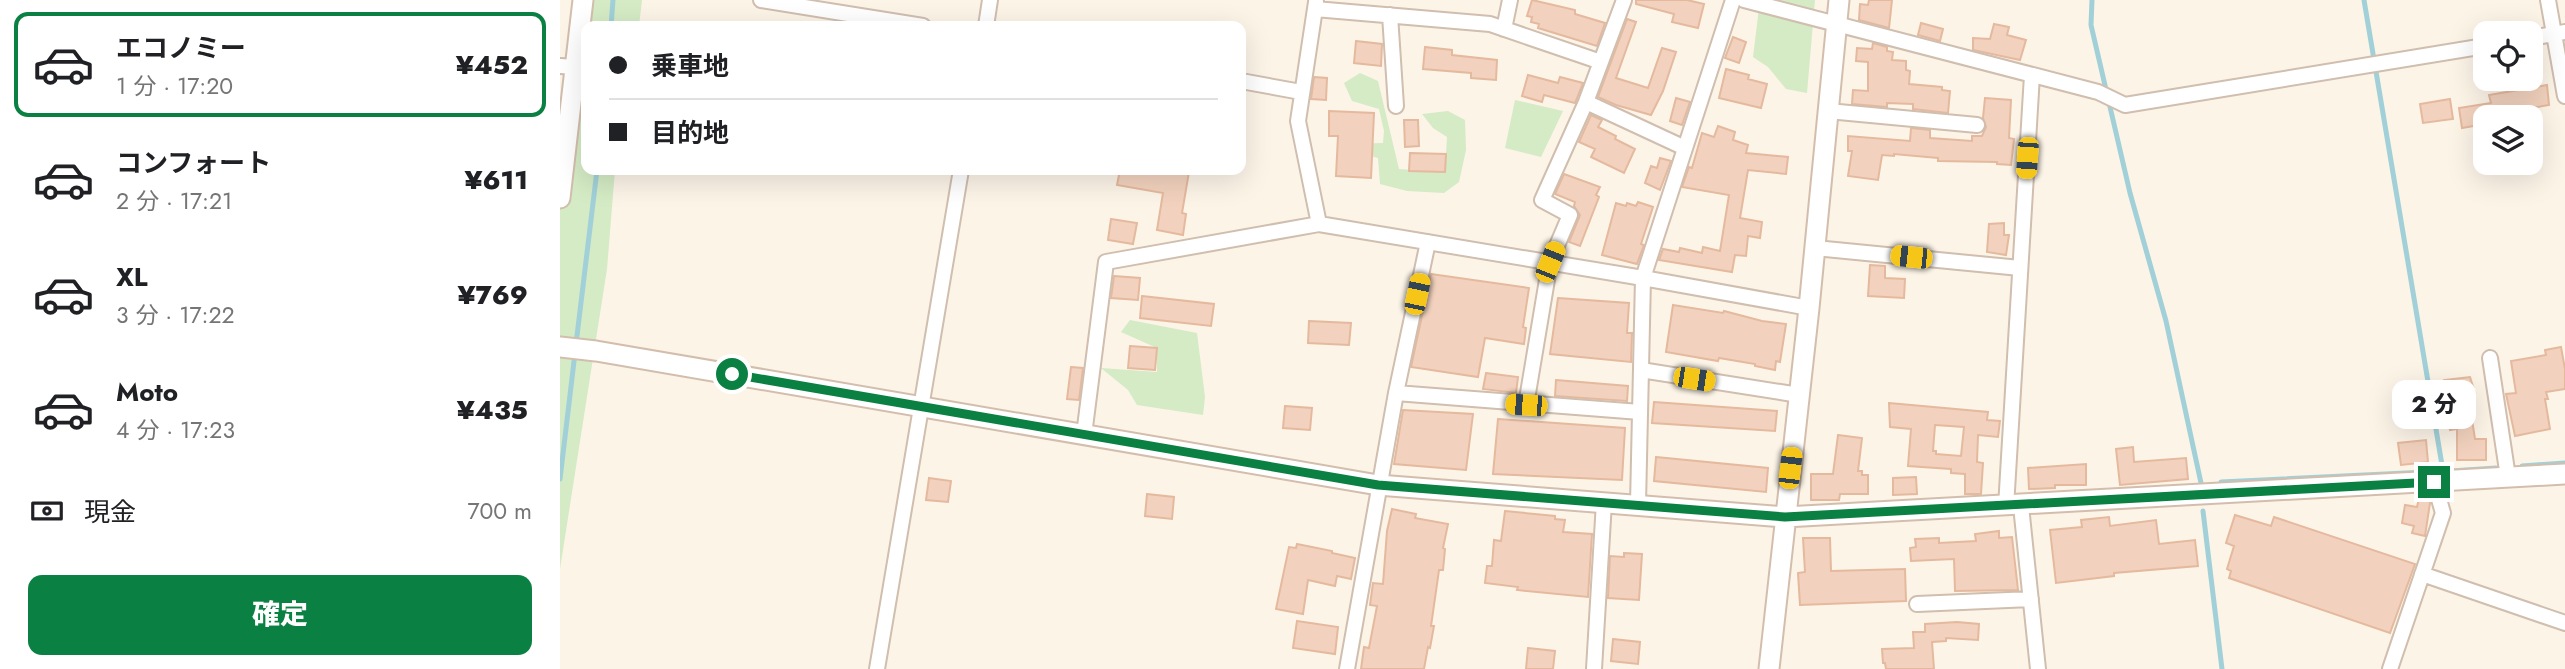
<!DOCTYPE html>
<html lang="ja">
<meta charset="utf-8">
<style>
:root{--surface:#fff;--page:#f6f6f6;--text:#202124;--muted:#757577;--line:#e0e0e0;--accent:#0b8043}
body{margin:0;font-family:Jost,"Noto Sans JP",sans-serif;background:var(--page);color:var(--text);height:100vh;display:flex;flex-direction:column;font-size:26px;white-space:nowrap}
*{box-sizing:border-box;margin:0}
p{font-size:23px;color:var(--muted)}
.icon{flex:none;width:38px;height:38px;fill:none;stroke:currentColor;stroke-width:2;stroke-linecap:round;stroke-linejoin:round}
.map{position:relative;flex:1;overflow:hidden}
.details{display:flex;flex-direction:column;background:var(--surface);width:560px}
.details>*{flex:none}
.guide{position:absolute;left:21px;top:21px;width:665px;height:154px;border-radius:14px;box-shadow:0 7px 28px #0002;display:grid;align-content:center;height:154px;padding:0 28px;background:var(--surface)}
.buttons{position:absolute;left:1913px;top:21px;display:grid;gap:14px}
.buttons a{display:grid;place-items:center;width:70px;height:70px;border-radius:14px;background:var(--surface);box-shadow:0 7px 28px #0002;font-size:35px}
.end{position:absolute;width:32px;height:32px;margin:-16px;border:9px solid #0b8043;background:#fff;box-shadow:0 0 0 4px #fff}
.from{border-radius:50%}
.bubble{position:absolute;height:49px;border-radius:14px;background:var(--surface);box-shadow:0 7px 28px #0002;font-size:23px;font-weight:800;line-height:49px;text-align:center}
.car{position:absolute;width:21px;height:42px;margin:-21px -10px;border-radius:9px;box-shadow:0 0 5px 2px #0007;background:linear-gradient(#f5c518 24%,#345 0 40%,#f5c518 0 76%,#345 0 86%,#f5c518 0)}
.guide b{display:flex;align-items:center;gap:24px;height:66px;font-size:26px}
.guide b+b{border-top:2px solid var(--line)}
.guide i{width:18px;height:18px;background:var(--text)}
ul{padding:12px 0 0;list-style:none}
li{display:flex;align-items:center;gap:21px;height:105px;margin:0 14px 10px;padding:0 14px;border:4px solid transparent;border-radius:14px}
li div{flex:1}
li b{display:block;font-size:26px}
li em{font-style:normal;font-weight:800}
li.current{border-color:var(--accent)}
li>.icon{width:63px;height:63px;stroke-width:1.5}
.pay{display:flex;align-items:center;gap:18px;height:77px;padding:0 28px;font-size:26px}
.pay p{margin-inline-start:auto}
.cta{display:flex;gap:14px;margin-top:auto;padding:14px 28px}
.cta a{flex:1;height:80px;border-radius:14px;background:var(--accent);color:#fff;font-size:28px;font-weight:800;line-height:80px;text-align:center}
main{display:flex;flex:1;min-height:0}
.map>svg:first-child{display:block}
.green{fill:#d4ebc5}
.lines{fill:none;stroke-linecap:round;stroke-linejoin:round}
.stream{stroke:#a1d0d8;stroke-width:5}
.building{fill:#f2d2be;stroke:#e5b99e;stroke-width:2;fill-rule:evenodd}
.street-casing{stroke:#d0beaf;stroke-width:18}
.secondary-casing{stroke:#d3bead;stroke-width:23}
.street{stroke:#fff;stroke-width:14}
.secondary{stroke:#fff;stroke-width:19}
.route{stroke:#0b8043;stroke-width:9}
</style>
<main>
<section class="details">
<ul>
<li class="current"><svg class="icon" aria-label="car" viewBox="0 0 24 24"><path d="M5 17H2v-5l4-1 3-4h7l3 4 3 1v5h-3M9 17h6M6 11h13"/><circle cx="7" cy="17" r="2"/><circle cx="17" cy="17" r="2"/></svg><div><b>エコノミー</b><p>1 分 · 17:20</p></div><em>¥452</em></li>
<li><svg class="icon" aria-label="car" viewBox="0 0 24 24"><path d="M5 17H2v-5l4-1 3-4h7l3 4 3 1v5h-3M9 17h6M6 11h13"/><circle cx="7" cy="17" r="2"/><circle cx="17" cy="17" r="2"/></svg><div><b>コンフォート</b><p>2 分 · 17:21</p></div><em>¥611</em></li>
<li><svg class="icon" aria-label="car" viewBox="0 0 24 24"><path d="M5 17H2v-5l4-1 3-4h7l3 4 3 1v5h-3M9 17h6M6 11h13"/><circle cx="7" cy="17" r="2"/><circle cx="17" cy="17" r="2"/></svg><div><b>XL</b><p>3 分 · 17:22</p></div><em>¥769</em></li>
<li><svg class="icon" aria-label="car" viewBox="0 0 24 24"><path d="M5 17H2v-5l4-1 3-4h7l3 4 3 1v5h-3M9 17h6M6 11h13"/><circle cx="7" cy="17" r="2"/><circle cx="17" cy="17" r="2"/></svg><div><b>Moto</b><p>4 分 · 17:23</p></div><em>¥435</em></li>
</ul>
<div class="pay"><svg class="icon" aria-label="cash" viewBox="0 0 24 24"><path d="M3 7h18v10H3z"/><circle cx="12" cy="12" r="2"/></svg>現金<p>700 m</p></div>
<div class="cta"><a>確定</a></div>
</section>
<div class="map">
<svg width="2005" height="669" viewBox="0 0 2005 669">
<rect width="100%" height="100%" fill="#fcf4e7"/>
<path class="green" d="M24 0H82L79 26H26V170H55L47 269 0 569V198Z
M1200 0H1255L1247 93 1226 89 1208 67 1193 57Z
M800 73 818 81 839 169 885 172 887 137 873 128 862 114 888 111 905 120 906 150 899 182 884 193 847 191 820 184 818 158 790 150 787 144 823 143 824 131 819 109 792 101 784 83Z
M955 100 1003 111 981 157 945 148Z
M570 320 637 333 645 397 643 415 577 405 568 390 541 368 597 372V348L561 332Z"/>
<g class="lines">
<path class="stream" d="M1532 0 1531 25 1570 193 1606 321 1641 483
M1804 0 1883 471
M51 26 53 0
M16 344 37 170
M1962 466 2005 463
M1891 471 1936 468
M0 479 15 353
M1661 482 1867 472
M1643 511 1662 669"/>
</g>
<path class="building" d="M972 0 1015 10V14L1045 23 1037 46 978 28 979 24 971 22 972 17 967 16Z
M1076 0H1127L1144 4 1138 28 1112 22 1114 14 1076 4Z
M1309 0H1332L1329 28 1299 20 1300 4 1308 5Z
M1067 19 1076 22 1056 78 1088 88 1102 48 1116 52 1103 91 1091 115 1056 105 1038 97Z
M1361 23 1383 29 1380 41 1358 35Z
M1434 24 1449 27 1447 35 1466 40 1460 60 1413 50V38L1430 39Z
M1173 37 1186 42 1179 63 1165 58Z
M796 41 822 44 821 66 794 63Z
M1313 43 1327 47V51L1333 52 1332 60 1346 61V70L1350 71 1349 84 1382 87V90L1390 91 1388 113 1353 109V104L1327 103V107L1292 104 1293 90 1308 91V62L1296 61 1297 48 1312 49Z
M865 47 892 50V55L937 60 936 80 911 78V73L863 69Z
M1166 69 1189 75 1188 79 1207 84 1201 108 1159 98Z
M968 75 998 83 1000 77 1023 83 1015 103 984 95 982 102 962 96Z
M754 77 767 78 766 100 751 99Z
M1987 85 1989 105 1925 116V124L1902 128 1899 108 1931 103 1929 95Z
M1116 98 1130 102 1122 125 1110 121Z
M1425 98 1451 100 1449 138 1454 139 1451 165 1437 164V162L1378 161V158L1334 154V156L1322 155 1318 180 1288 176 1292 151H1288V136L1350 141 1351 128 1370 130V138L1412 141V136H1422L1426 127 1423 118Z
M1890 99 1893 119 1863 123 1860 104Z
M769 111 814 113 811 178 776 176 778 136H769Z
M1031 115 1042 120 1038 127 1056 136 1055 139 1075 149 1064 173 1031 157 1035 149 1019 142Z
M844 120H858L859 146 845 147Z
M1158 126 1175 132 1173 140 1188 145 1186 153 1228 157 1226 174 1188 170 1180 218 1202 222 1200 238 1188 236 1186 256 1175 255 1172 272 1099 260 1103 249 1119 252 1120 248 1142 253 1143 247 1160 251 1169 195 1122 187 1129 167 1132 168 1142 133 1154 137Z
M850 153 886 154 885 172 849 171Z
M1100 158 1111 161 1100 190 1085 183 1091 166 1097 168Z
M560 170 629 172 622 213 626 214 623 235 597 230 603 193 557 185Z
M1004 174 1040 187 1036 195 1039 197 1020 246 1009 242 1020 215 1014 206 1015 202 995 194Z
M1078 202 1093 207 1081 244 1084 245 1077 264 1042 255 1056 203 1066 206 1067 203 1076 206Z
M551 219 577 223 573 244 548 240Z
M1444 223V235H1449L1446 255 1427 252 1429 224Z
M1310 265 1325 266V278L1345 279 1344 298 1308 296Z
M871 274 969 288 963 327 966 328 964 344 925 338 918 377 851 367Z
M554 276 580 278 578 300 551 298Z
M582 296 654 304 651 326 580 318Z
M998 298 1069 303 1067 333H1072L1071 362 990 354Z
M1113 305 1163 313 1164 311 1202 321 1226 324 1220 362 1216 361 1215 370 1195 366V364L1159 358 1158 361 1106 352Z
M749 321 791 323 789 345 748 343Z
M570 346 597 348 595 370 568 368Z
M2001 347 2005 369V389L1986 392 1988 399H1985L1990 429 1955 436 1946 394 1956 393 1951 361 1986 355 1985 350Z
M511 367 523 368 519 400 507 399Z
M926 373 958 377 956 393 923 389Z
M1910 377 1915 393 1908 394 1915 439H1926V460H1897V429L1890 430 1886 408H1889L1884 380Z
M996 380 1068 386 1067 401 995 396Z
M1094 402 1217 411 1215 431 1092 423Z
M1329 403 1428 412 1427 420 1440 421 1438 437 1418 435 1417 462 1423 463 1421 494H1405V474L1391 473V469L1348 466 1351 429 1330 427ZM1375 425 1404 427 1401 456 1376 454V451H1373Z
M725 406 752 408 750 430 723 428Z
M843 410 913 414 906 470 834 464Z
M938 419 1065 428 1062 480 933 474Z
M1278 435 1302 438 1298 471H1302V475H1308V494H1280L1279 500H1251V474H1273Z
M1866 440 1868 462 1841 465 1838 443Z
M1573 447 1574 462 1626 458 1628 479 1560 485 1556 449Z
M1096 457 1208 468 1206 492 1094 481Z
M1526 464V485H1495V488L1469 489 1468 468Z
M1356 477 1357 494 1333 495V478Z
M369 478 391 481 388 502 366 500Z
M587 494 614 497 612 519 585 516Z
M1860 494H1867L1870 503 1865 536 1852 533 1854 526 1842 523 1845 505 1857 507Z
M832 509 856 514 855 518 888 524 883 548 885 549 883 570H879L871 626H874L870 648 868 647 864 669H801L804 647 809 648 817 606 810 605 813 583 823 584 827 531Z
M945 511 995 516V519L1005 520 1003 532 1032 534 1028 597 957 590 958 587 925 583 927 566H932L934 540 941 541Z
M1675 515 1711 526 1714 517 1855 564 1830 633 1669 578 1671 571 1667 569 1674 546 1666 543Z
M1549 517 1550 526 1596 520 1599 544 1635 540 1638 566 1554 573V576L1496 583 1490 530 1522 527 1521 520Z
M1439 531V538L1452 537 1458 590 1395 591 1394 559 1351 561 1350 548 1356 547 1355 539 1379 538V543L1416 541 1415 534Z
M1243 538H1270L1271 571 1345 569 1346 601 1240 605 1238 573 1245 572Z
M737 544 772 551V553L795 558 791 579 777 576 775 586 748 580 743 614 716 609 729 547 736 548Z
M1064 553 1082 554 1079 600 1048 598 1050 556 1064 557Z
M737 621 778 627 775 654 733 648Z
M1397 622 1419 624 1418 640 1386 638V641L1372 642 1374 669H1326L1325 663H1323L1322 649 1354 648 1353 632H1365V624Z
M1053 639 1080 642 1078 664 1051 661Z
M968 648 995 651 993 669H966Z"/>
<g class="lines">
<g class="street-casing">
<path id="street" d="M201 0 363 26
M1184 0 1538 92 1565 105 1925 46
M1988 0 2005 96
M756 2 738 121 759 224
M755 9 930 24 1041 62
M830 15 836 106
M426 26 430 0
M944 29 950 0
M1970 38 2005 32
M0 66 15 67
M681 81 741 92
M1026 102 1125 148
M1268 111 1417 125
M868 242 836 393 1080 412
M1255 248 1460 268
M1930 358 1948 477
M1081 370 1239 395
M966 405 990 262 1010 215 982 200 1026 102 1064 0
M524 435 546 262 759 224 1083 278 1249 308
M1078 504 1083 278 1173 0
M1461 506 1478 669
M1446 507 1472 75
M1862 574 2005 623
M1357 604 1471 599
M317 669 401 170
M787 669 836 393
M1034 669 1044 502
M1830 669 1883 513 1874 482"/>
</g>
<g class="secondary-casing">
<path id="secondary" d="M0 198 23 0
M0 347 36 351 818 485 1225 517 2005 474
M1209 669 1249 308 1279 0"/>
</g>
<use href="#street" class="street"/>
<use href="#secondary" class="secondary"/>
</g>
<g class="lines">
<path class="route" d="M172 374 818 485 1225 517 1874 482"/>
</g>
</svg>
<div class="buttons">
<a><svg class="icon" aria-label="locate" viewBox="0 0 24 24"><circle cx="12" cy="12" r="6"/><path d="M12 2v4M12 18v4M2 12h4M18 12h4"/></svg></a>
<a><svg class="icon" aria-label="layers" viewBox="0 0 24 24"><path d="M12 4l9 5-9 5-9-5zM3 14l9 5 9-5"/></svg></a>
</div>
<i class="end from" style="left:172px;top:374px"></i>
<i class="end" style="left:1874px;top:482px"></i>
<div class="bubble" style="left:1832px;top:380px;width:84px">2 分</div>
<i class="car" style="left:1467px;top:158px;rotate:184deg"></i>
<i class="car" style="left:1351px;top:257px;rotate:276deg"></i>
<i class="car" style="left:990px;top:262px;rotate:22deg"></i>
<i class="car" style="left:857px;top:294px;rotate:12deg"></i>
<i class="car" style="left:1134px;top:379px;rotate:99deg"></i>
<i class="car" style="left:966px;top:405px;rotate:274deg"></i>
<i class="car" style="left:1230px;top:468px;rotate:7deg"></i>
<div class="guide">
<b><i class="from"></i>乗車地</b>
<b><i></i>目的地</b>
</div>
</div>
</main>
